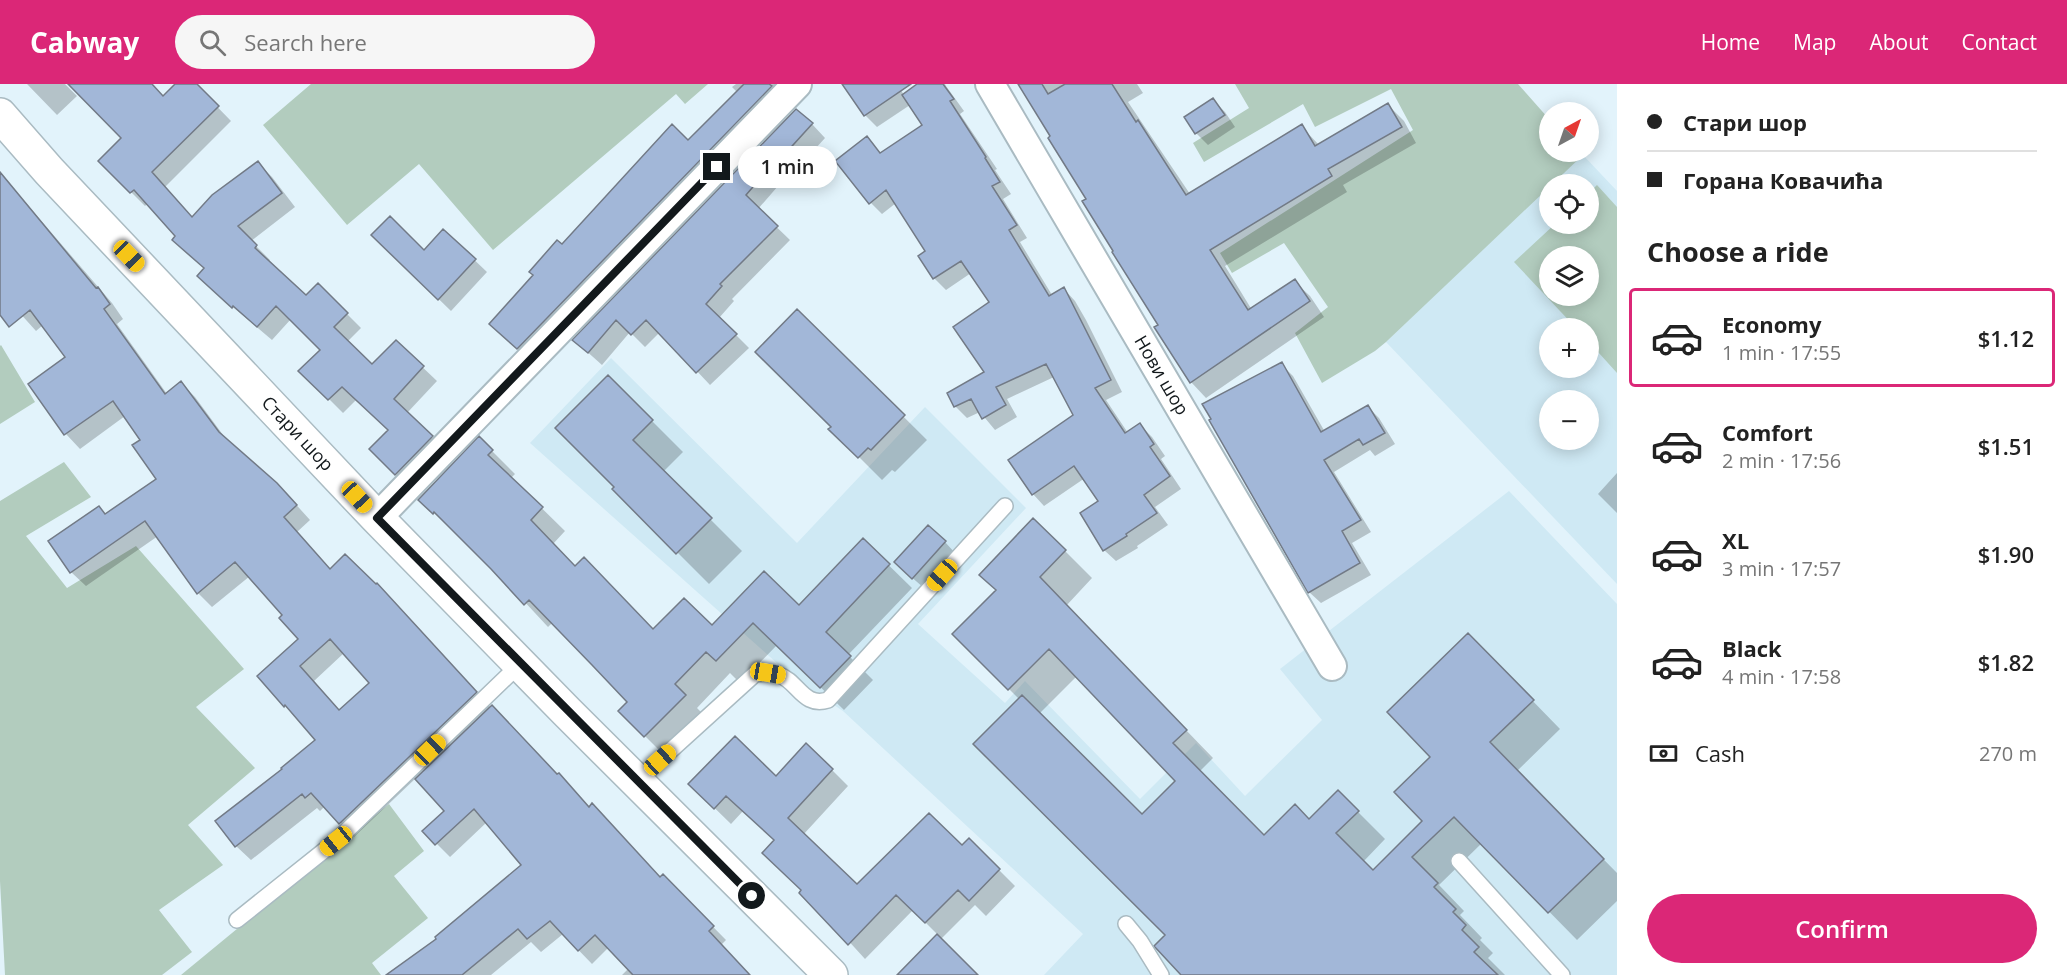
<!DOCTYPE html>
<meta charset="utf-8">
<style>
:root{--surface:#fff;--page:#f6f6f6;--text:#222;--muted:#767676;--line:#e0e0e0;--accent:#db2777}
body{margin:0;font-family:"Open Sans",sans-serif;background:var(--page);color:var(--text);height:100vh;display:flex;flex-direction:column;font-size:22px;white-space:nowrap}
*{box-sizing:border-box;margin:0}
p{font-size:20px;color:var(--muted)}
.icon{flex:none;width:33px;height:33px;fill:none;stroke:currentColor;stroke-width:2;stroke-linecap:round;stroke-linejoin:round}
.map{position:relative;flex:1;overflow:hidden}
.side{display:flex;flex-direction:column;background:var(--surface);width:450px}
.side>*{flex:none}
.guide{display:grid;align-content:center;height:132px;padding:0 30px;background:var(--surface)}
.needle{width:39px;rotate:40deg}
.buttons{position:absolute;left:1539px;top:18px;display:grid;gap:12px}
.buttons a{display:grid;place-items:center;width:60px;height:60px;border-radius:50%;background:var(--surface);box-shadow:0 3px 15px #0003;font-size:30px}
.end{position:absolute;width:27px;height:27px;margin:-14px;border:8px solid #13191c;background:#fff;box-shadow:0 0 0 3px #fff}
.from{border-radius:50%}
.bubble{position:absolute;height:42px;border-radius:21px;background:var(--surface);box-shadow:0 3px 15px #0003;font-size:20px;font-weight:600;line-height:42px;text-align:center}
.car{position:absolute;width:18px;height:36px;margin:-18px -9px;border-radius:8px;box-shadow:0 0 4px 2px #0007;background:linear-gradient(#f5c518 24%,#345 0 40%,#f5c518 0 76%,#345 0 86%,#f5c518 0)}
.guide b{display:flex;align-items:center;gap:21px;height:57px;font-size:22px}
.guide b+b{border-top:2px solid var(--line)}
.guide i{width:15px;height:15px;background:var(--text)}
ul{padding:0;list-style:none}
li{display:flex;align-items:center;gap:18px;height:99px;margin:0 12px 9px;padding:0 18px;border:3px solid transparent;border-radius:6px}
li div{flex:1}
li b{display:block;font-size:22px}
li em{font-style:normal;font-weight:600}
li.on{border-color:var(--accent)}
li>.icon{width:54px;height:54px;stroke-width:1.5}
h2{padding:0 30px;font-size:27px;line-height:72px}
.pay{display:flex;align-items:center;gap:15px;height:66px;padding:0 30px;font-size:22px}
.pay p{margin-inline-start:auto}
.button{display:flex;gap:12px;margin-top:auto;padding:12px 30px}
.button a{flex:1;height:69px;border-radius:36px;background:var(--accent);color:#fff;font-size:24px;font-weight:600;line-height:69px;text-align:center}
header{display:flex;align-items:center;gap:36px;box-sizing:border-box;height:84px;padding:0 30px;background:var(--accent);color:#fff}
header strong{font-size:28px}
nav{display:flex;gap:33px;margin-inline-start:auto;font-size:21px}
.search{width:420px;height:54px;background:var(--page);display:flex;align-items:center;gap:15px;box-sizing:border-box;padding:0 21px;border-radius:33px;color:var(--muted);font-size:22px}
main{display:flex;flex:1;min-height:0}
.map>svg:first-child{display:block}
.built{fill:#cfe9f4;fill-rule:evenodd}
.green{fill:#b2ccbe;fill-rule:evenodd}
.shadow{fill:#0003;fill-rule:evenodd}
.building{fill:#a2b7d8;stroke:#727a86;stroke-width:1.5;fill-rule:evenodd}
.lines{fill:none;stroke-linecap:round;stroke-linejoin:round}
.lane-casing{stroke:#aabbc2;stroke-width:18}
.street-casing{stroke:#aabbc2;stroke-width:32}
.secondary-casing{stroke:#aabbc2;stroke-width:36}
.lane{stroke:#fff;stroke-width:15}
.street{stroke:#fff;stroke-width:28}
.secondary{stroke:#fff;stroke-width:33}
.route{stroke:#13191c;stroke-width:8}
.labels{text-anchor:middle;stroke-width:5;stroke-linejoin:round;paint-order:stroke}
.street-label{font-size:18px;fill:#13191c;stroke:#e2f3fb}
</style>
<header>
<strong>Cabway</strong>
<div class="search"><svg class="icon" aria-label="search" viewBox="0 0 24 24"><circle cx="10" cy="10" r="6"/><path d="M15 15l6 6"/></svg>Search here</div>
<nav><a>Home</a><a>Map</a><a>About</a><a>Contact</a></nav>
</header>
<main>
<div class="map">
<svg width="1617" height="891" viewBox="0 0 1617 891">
<rect width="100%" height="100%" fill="#e2f3fb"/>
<path class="built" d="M1583 71 1617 107V500L1386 258 1549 102 1550 140H1588V100H1551ZM1550 172H1588V212H1550ZM1550 244H1588V284H1550ZM1550 316H1588V356H1550Z
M611 274 797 459 925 323 1026 424 918 540 1005 619 1025 597 1140 715 1196 659 1245 712 1322 636 1280 585 1509 407 1617 520V891H1044L1083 850 843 627 797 597 530 359Z"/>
<path class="green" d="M311 0H708L685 20 676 10 493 166 419 80 347 141 263 41Z
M1235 0H1518L1549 35 1550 68H1580L1583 71 1386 258 1375 267 1322 299 1295 249 1328 223 1284 159 1232 189 1220 169 1413 46 1391 5 1315 43 1303 20 1204 78 1193 59 1249 24Z
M1597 101 1617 123V289L1589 258 1588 244H1576L1514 178 1555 140H1588L1589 109ZM1550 172H1588V212H1550Z
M1 261 35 318 0 340V262Z
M64 378 91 413 26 452 67 504 136 462 244 585 196 623 255 684 188 741 223 781 159 826 192 868 162 891H5L0 797V417Z
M389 720 424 767 394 792 428 834 372 879 381 891H181Z"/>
<path class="shadow" d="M27 0H65L77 12 57 31Z
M91 0H150L164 14 177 0H195L231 37 165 103 193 135 258 79 272 93 295 123 251 157 270 176 268 178 306 213 318 201 361 244 347 258 372 282 396 258 437 297 407 329 446 367 410 404 371 365 389 347 357 315 343 329 301 287 322 266 291 235 272 256 213 206 205 185 177 152 148 119 145 122 100 77 123 54Z
M736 0H803L532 278 504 253 737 8 732 3Z
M847 0H897L904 11 920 0H945L946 2 964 27 960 30 997 85 995 86 1011 110 1003 115 1027 154 1020 158 1052 211 1064 205 1075 217 1086 236 1122 308 1106 316 1128 349 1140 341 1152 353 1165 372 1161 375 1181 405 1155 423 1168 441 1137 462 1138 464 1116 477 1104 466 1100 418 1085 394 1044 422 1033 410 1075 332 1054 293 1007 315 1017 333 995 346 980 328 967 334 955 322 986 289 991 219 971 189 946 206 934 194 927 168 896 119 882 130 871 119 866 54 881 70 924 42 910 21 877 43 865 31Z
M1020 0H1137L1143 9 1128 18 1190 110 1301 42 1319 61 1388 21 1404 37 1416 59 1343 101 1347 108 1225 182 1252 226 1294 197 1310 212 1324 233 1206 314 1191 298 1160 241 1115 168 1089 115Z
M1213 16 1225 28 1235 43 1208 61 1196 49Z
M812 40 825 54 787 96 785 94 758 125 790 156 732 215 734 217 719 234 749 264 710 301 660 248 645 263 630 248 602 281 574 256Z
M0 89 112 219 123 235 117 240 167 310 181 299 195 313 229 359 291 415 310 436 297 448 331 486 376 502 377 501 491 624 660 795 663 792 726 856 721 861 749 891H622L629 884 609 863 592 880 563 850 541 868 531 858 491 891H421L439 855 523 781 487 738 450 773 424 747 446 727 416 694 354 753 325 722 320 727 317 724 251 776 236 762 284 686 317 657 259 593 300 555 284 532 250 492 212 523 198 509 158 452 86 502 71 488 99 424 106 431 159 395 142 356 125 332 80 365 66 350 30 300 67 274 43 241 36 247 0 207ZM344 569 372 600 340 627 314 597Z
M444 147 487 188 451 227 373 151 424 168Z
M797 227 927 356 895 388 892 386 882 396 831 345 833 343Z
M1281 280 1293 292 1325 348 1368 323 1379 334 1395 360 1375 372 1370 366 1334 388 1371 448 1352 459 1371 491 1321 519 1309 508Z
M608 293 683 368 663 388 742 467 709 500 614 405 616 403Z
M479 354 515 390 511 394 565 447 553 460 575 484 654 546 712 543 799 523 863 456 912 504 848 571 873 596 844 626 777 561 740 599 730 589 697 624 708 635 668 675 620 627 629 618 553 538 548 543 496 487 420 416Z
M1617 389V429L1598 410Z
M945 458 956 470 925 505 908 490Z
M1065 467 1092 494 1066 522 1213 674 1199 688 1264 753 1309 737 1338 708 1385 755 1363 778 1373 788 1424 737 1433 673 1496 579 1560 645 1517 687 1617 789V817L1577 856 1482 759 1439 801 1464 827 1460 831 1482 854 1480 856 1493 869 1488 874 1505 891H1183L1167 851 1020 616 954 550ZM1077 592 1178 697 1142 732 1039 630Z
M832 686 848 702 803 751 857 802 962 763 969 756 1015 802 986 832 975 821 941 855 976 891H899L938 851 913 826 865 875 803 807 776 757 743 727 731 740 690 700 776 694Z"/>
<path class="building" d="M68 0H152L163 12 175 0H197L219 22 152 88 192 133 212 111 258 77 282 109 238 142 257 161 255 164 306 211 318 199 348 229 334 243 372 280 396 256 424 282 394 315 433 352 395 391 369 365 388 346 342 303 328 316 298 287 320 266 276 222 257 243 233 222 232 224 197 192 204 184 172 156 175 152 134 106 130 109 98 77 121 54Z
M744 0H769L772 2 517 265 489 240 533 191 529 188 557 156 562 160 672 40 688 56Z
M842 0H911L864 32Z
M917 0H943L954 15 950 17 986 73 985 74 1000 98 992 102 1017 141 1009 146 1049 212 1064 203 1111 296 1095 304 1125 349 1140 339 1154 360 1150 363 1170 392 1144 411 1157 429 1126 450 1127 452 1103 467 1080 429 1098 417 1074 382 1032 411 1008 376 1073 331 1046 280 996 303 1006 321 982 335 971 315 954 323 947 309 984 288 953 243 989 218 961 177 933 195 918 172 925 167 886 106 869 120 835 77 867 52 880 69 922 41 902 11Z
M1018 0H1042L1048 10 1065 0H1112L1136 38 1138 36 1186 111 1302 40 1315 62 1388 19 1402 43 1328 85 1332 92 1210 166 1248 226 1295 195 1310 217 1190 299 1154 243 1158 241 1112 168 1113 167 1082 117 1086 115 1048 54 1050 52Z
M1213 14 1225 31 1195 50 1184 33Z
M796 25 813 39 773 83 771 82 746 111 778 142 720 200 722 202 706 220 737 250 696 289 646 236 631 251 616 236 588 269 572 256Z
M0 88 96 204 98 203 110 220 104 225 165 310 181 297 219 348 277 399 297 421 284 433 330 485 345 470 376 500 377 499 477 608 339 740 311 709 305 714 302 710 235 763 215 737 282 685 281 684 315 656 285 621 284 623 257 592 298 555 279 534 282 531 235 478 197 510 145 437 70 489 48 457 99 422 105 430 156 395 132 361 140 356 113 317 64 351 28 300 65 273 30 226 9 243 0 231ZM330 555 369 599 339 626 300 582Z
M390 132 424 166 443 145 476 175 438 216 371 151Z
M797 225 905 331 871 366 868 364 858 374 828 345 831 343 755 268Z
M1282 278 1321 348 1368 321 1385 349 1363 361 1359 355 1324 376 1361 436 1342 447 1360 479 1308 509 1209 336 1211 335 1202 320Z
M608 291 653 336 633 356 712 434 676 470 612 405 614 403 555 344Z
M479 352 493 366 488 371 543 423 531 436 575 482 584 473 653 545 684 514 712 541 764 487 799 521 863 454 890 480 826 548 851 572 820 604 753 539 716 577 706 568 675 600 686 611 644 653 618 627 627 618 592 581 529 516 524 521 491 485 434 428 433 430 418 416Z
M1033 434 1066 466 1040 493 1187 646 1173 659 1264 751 1295 720 1309 735 1338 706 1359 727 1336 749 1373 786 1422 737 1394 708 1430 673 1387 628 1468 549 1534 616 1490 658 1604 775 1548 829 1454 733 1412 773 1438 799 1434 803 1456 825 1453 828 1466 841 1462 846 1479 863 1474 868 1498 891H1181L1154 862 1165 851 973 660 1022 611 1142 730 1175 697 1049 565 1008 606 952 550 996 506 979 491Z
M928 441 946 457 912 495 894 478Z
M492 621 557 690 559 689 589 723 592 719 660 793 663 790 714 842 709 847 750 891H633L595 851 578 867 550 837 527 855 518 845 462 891H386L436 855 435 853 521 781 474 725 435 761 422 747 444 727 415 695Z
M735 652 776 692 806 659 833 685 788 734 857 800 929 729 962 761 969 754 1000 785 969 817 958 806 925 839 896 811 848 861 799 809 801 806 762 769 774 756 726 712 714 725 688 700Z
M937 850 978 891H897Z"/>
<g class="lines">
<g class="lane-casing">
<path id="lane" d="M637 697 755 590C763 589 771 588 779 591 798 597 803 624 828 616L1005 422
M1459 777 1562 891
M237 836 336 757 520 580
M1126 840 1140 857 1161 891"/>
</g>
<g class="street-casing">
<g id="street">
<path id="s1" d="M990 0 1332 582"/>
<path d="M377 434 797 0"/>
</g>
</g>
<g class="secondary-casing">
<g id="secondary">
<path id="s2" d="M0 31 49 87 377 434 567 628 831 891"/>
</g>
</g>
<use href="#lane" class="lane"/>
<use href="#street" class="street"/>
<use href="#secondary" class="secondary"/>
</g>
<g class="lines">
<path class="route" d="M717 83 377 434 752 812"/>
</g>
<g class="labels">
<g class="street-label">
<text dy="6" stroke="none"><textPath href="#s1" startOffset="338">Нови шор</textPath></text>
<text dy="6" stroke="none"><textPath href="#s2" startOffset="436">Стари шор</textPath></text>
</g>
</g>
</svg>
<div class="buttons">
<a><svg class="needle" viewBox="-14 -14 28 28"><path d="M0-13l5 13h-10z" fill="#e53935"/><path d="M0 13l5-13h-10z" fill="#767676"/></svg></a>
<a><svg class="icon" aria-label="locate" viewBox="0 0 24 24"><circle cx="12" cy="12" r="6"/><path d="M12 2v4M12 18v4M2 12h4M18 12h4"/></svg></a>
<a><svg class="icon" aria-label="layers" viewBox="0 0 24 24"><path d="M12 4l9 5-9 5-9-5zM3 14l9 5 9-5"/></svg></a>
<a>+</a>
<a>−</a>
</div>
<i class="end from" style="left:752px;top:812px"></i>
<i class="end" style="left:717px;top:83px"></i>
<div class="bubble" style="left:738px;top:62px;width:99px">1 min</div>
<i class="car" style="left:129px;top:172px;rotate:136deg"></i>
<i class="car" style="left:357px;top:413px;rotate:137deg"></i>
<i class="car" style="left:942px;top:491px;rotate:222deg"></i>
<i class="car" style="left:768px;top:589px;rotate:100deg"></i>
<i class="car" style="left:430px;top:666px;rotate:46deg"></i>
<i class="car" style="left:660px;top:676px;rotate:48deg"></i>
<i class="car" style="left:336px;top:757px;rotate:231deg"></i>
</div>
<section class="side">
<div class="guide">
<b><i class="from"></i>Стари шор</b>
<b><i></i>Горана Ковачића</b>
</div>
<h2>Choose a ride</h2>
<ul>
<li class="on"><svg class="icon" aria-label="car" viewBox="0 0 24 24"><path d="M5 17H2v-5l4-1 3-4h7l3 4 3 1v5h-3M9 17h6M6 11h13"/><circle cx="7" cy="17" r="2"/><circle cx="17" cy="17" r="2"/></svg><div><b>Economy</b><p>1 min · 17:55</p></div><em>$1.12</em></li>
<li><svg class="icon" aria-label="car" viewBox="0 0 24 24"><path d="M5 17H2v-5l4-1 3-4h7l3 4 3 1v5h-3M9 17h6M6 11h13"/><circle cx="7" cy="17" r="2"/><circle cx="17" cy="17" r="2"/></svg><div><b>Comfort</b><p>2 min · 17:56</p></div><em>$1.51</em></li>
<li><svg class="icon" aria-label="car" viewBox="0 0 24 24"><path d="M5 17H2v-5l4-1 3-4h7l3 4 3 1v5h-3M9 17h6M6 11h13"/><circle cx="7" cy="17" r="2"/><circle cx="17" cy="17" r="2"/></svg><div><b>XL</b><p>3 min · 17:57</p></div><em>$1.90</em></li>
<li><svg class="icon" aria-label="car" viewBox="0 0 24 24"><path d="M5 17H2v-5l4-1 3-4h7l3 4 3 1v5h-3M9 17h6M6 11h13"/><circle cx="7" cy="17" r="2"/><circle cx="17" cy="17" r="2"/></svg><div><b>Black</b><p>4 min · 17:58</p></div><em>$1.82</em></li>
</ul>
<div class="pay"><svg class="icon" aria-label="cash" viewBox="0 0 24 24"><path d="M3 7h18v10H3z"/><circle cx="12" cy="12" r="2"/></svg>Cash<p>270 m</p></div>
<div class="button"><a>Confirm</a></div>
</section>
</main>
